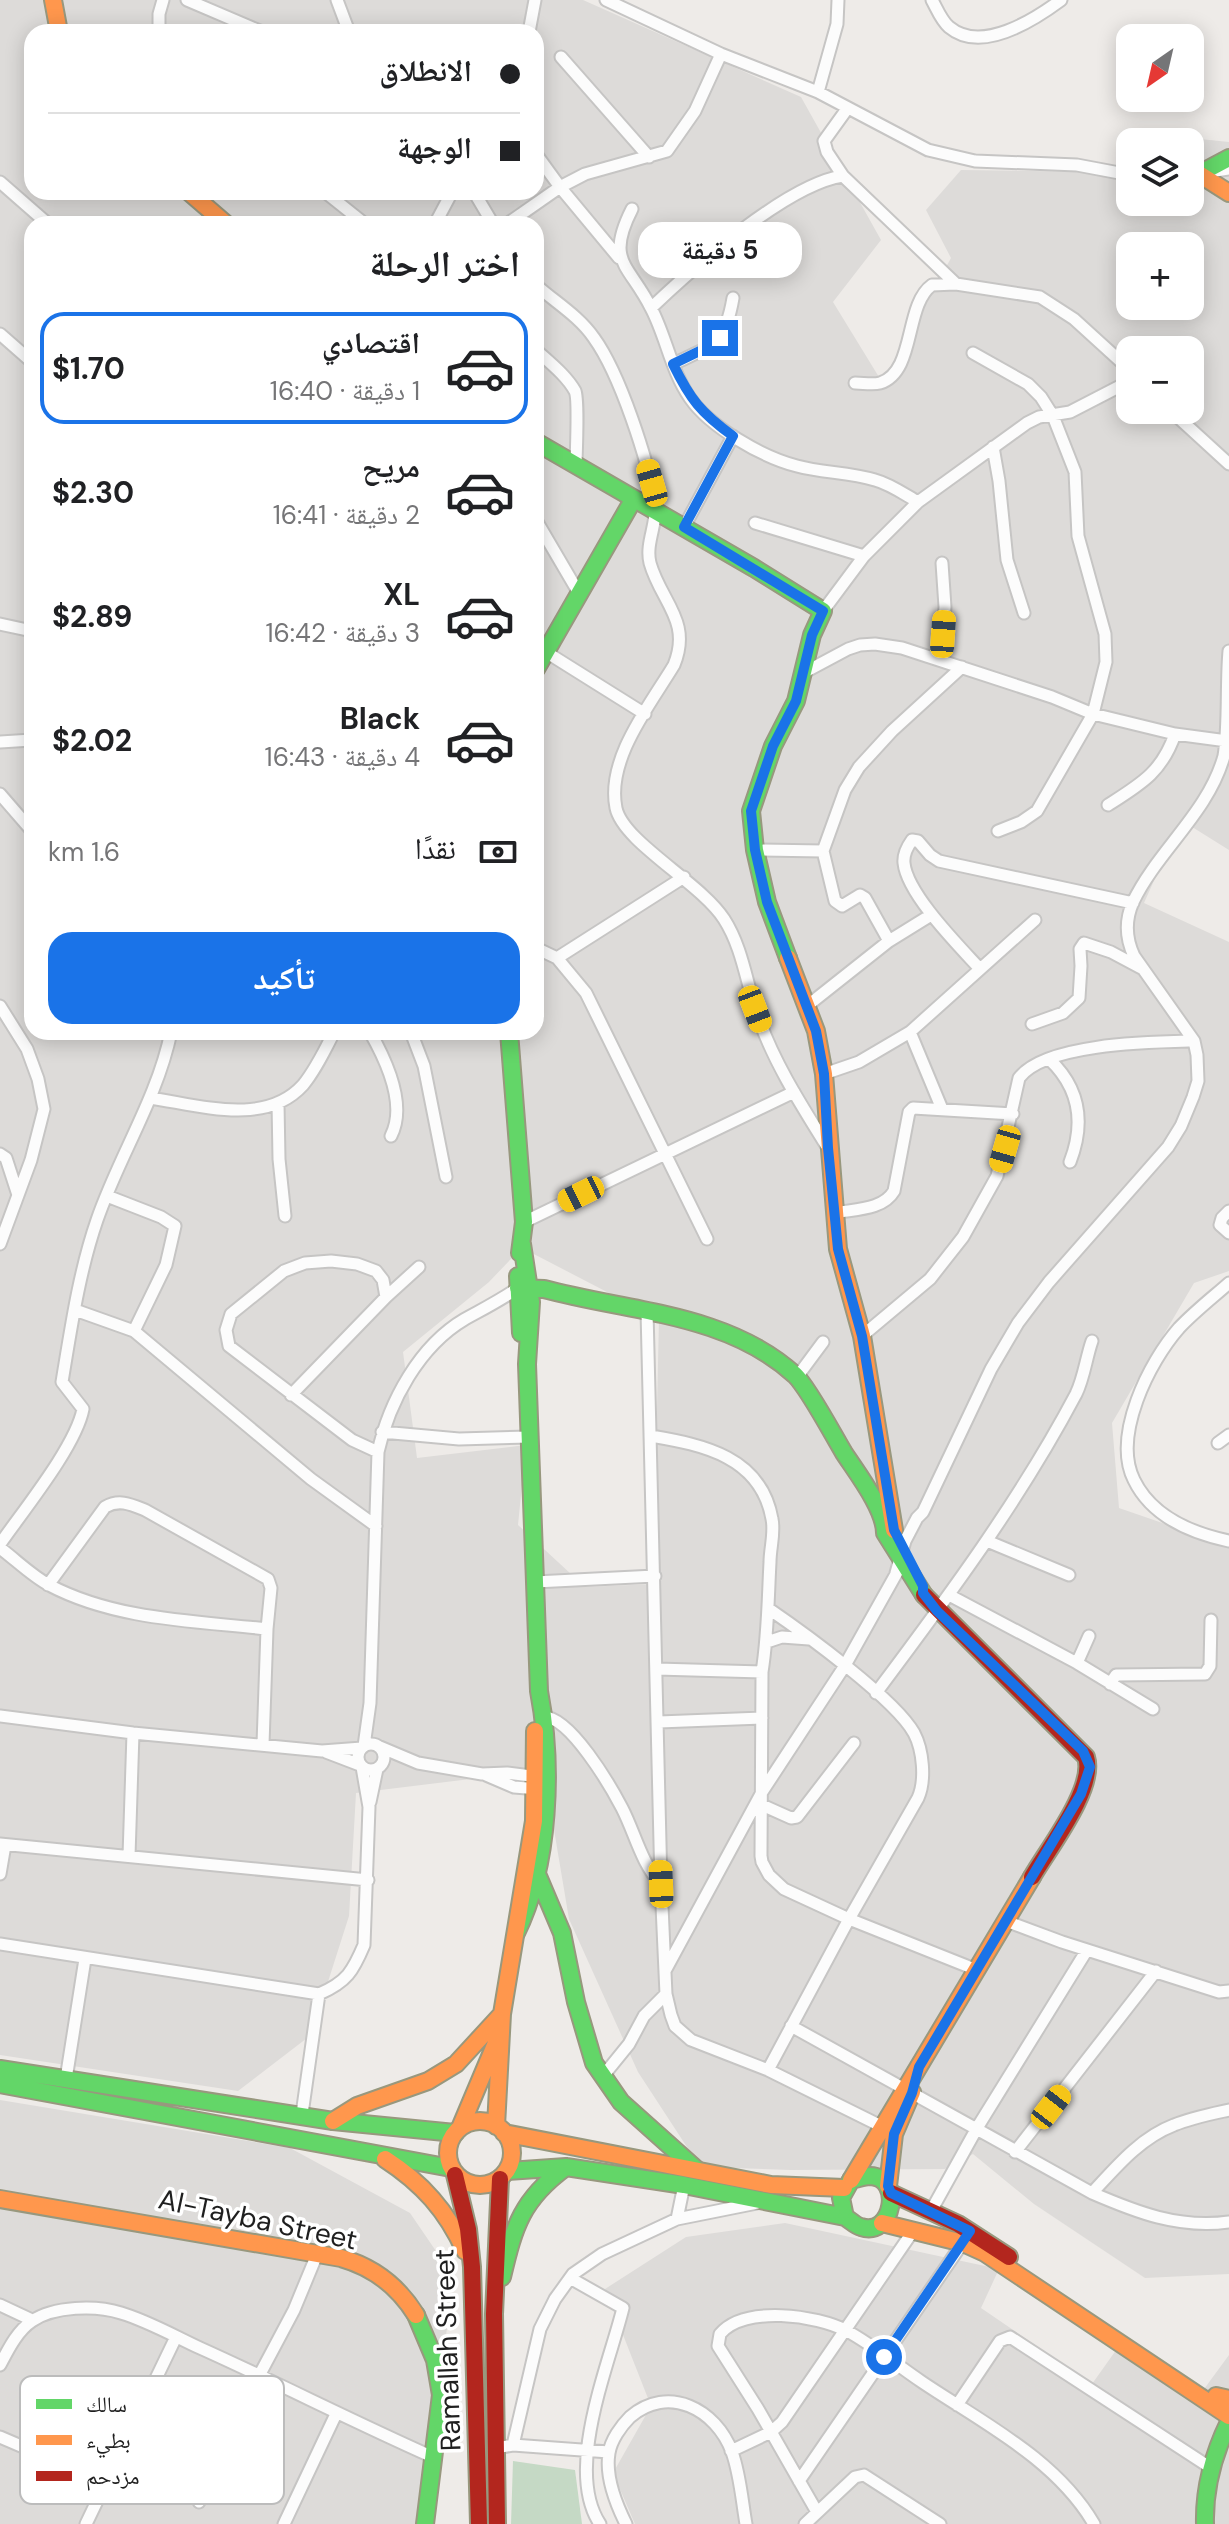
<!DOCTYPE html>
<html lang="ar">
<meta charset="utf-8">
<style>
:root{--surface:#fff;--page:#f2f2f2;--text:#202124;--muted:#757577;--line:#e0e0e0;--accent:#1a73e8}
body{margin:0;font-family:"DM Sans","Noto Naskh Arabic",sans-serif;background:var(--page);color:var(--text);direction:rtl;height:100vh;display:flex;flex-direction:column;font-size:30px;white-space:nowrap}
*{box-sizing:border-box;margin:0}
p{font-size:26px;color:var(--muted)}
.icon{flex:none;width:44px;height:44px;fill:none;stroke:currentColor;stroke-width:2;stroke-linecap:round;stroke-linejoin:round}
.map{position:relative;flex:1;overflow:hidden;direction:ltr}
.drawer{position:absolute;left:24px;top:216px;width:520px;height:824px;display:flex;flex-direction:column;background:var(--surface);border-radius:24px;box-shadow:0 4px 20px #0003;direction:rtl}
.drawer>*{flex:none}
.hud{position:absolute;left:24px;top:24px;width:520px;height:176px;border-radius:24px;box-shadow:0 4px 20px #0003;direction:rtl;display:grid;align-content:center;height:176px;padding:0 24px;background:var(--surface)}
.needle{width:52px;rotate:214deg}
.tools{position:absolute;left:1116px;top:24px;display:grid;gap:16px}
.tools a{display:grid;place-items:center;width:88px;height:88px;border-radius:16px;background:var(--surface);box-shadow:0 4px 20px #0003;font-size:40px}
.end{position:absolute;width:36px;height:36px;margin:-18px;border:10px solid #1a73e8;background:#fff;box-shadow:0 0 0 4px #fff}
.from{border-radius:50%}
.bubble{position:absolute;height:56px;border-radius:24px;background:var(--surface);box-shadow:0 4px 20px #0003;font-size:26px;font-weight:700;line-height:56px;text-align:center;direction:rtl}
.car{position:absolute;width:24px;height:48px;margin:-24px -12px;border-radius:10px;box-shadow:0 0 6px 2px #0007;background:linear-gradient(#f5c518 24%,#345 0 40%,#f5c518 0 76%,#345 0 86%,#f5c518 0)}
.hud b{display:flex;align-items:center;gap:28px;height:76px;font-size:30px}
.hud b+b{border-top:2px solid var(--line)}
.hud i{width:20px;height:20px;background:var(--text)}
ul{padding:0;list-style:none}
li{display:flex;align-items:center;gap:24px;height:112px;margin:0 16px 12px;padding:0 8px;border:4px solid transparent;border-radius:24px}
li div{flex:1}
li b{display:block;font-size:30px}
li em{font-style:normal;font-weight:700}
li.active{border-color:var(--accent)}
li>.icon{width:72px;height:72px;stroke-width:1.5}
h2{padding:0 24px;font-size:36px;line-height:96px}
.pay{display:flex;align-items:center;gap:20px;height:88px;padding:0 24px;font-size:30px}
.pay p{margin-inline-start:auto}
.button{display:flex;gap:16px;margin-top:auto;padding:16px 24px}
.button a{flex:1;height:92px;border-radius:24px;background:var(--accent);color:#fff;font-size:32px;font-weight:700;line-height:92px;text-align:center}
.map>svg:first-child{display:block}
.residential{fill:#dddbd9;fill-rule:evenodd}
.cemetery{fill:#c5d9c5}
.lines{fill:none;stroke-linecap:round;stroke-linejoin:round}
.street-casing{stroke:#c6c5c4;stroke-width:15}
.fast-casing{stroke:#98987e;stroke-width:20}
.slow-casing{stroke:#98987e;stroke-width:20}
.jam-casing{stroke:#98987e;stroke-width:20}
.street{stroke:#fcfcfc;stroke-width:11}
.fast{stroke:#63d668;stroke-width:16}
.slow{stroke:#ff974d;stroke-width:16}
.jam{stroke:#b3261e;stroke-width:16}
.route{stroke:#1a73e8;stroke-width:10}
.labels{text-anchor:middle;stroke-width:7;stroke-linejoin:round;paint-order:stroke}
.street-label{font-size:28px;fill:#1f1f1f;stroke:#fff}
.key{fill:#fff;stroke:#bcbcbc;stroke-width:2}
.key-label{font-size:22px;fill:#1f1f1f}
</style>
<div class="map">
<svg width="1229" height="2524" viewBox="0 0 1229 2524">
<rect width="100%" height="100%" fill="#eeebe8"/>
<path class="residential" d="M0 0H583L801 97 881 240 833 302 882 382 951 258 926 210 961 170 1103 172 1130 157V202H1190V142H1159L1171 136 1229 142V850L1181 820 1144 903 1229 942V1271L1194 1283 1112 1423 1119 1508 1229 1546V2274L1145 2278 1034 2204 973 2154 945 2169 791 2170 700 2167 638 2072 569 1919 544 1770 356 1793 349 1916 311 2035 238 2091 0 2055ZM32 32H536V192H32ZM32 224H536V1032H32ZM1130 246H1190V306H1130ZM1130 350H1190V410H1130ZM527 1242 528 1251 659 1319 653 1584 585 1587 518 1525 526 1445 417 1458 403 1352 489 1282Z
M0 2100 290 2148 410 2213 453 2276 424 2524H0Z
M785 2223 999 2269 981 2308 1092 2384 1119 2346 1196 2400 1229 2355V2524H635L613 2473 651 2406 605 2289 686 2237Z"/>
<path class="cemetery" d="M513 2461 575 2470 582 2524H511Z"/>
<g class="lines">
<g class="street-casing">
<path id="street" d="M187 0 262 32
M337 0 349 32
M606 0 721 54 818 92 928 150 975 161 1077 165 1130 175
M932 0C937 9 941 20 949 27 981 54 1034 20 1061 0
M159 32V14L163 0
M529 32 535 0
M561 57 649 157
M818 92 837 24 838 0
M536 154 560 187 619 258
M1190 175 1229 169
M843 176 827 152 824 141 847 109
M0 182 48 224
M325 192 365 224
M474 192 493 224
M632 209C605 262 629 264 651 308 666 336 671 371 690 398 710 427 762 457 797 466 822 473 849 472 875 480 890 484 904 494 918 502
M435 224 452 192
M507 224 560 187 585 174 667 151 695 111 721 54
M536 285C555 302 579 316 594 338 620 374 648 460 655 503 658 523 645 543 650 563 661 602 692 621 674 665 650 705 606 759 616 808 623 842 701 883 724 919 744 950 747 989 760 1022 776 1066 802 1106 826 1145
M651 308C693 268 787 184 843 176L956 284 1040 297 1074 319 1130 370
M0 334 32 362
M536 350C549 362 566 375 575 391 579 399 576 453 576 466
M973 353 1028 384 1041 397 1053 416 1075 472 1078 536 1105 634 1106 662 1093 714 1037 811 1021 822 998 831
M673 364C713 345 725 345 733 298
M855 383C863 383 873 385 880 383 916 372 904 305 932 285L955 284
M1170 410 1229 464
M993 447 999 481 1007 560 1024 613
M536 520 580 595
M755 523 864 556
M684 527 733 436
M823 611 864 556 918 502 1027 423 1039 417 1070 412 1130 381
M0 624 32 631
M536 641 546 652 645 714
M941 660 945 607 942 563
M805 672 848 649 860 645 875 644 902 648 1052 697 1093 714 1175 734 1227 741
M0 742 32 740
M0 794 32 831
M1108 805C1141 784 1162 772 1175 734
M755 850 823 851
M889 941 865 898 860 895 842 906 835 901 823 851 845 790 859 767 892 731 962 667
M536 948 557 958 586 993 707 1239
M557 958 684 877
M980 969C959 946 907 894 904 863 903 854 907 847 912 840L918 841 930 855 939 861 1133 903
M0 1006 27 1049 38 1079 44 1109 31 1160 0 1244
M807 1006 889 941 931 915
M1032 1024 1063 1013 1079 998 1081 966 1080 949 1084 943 1111 952 1141 968
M370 1032C386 1060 407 1105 391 1136
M411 1032 424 1066 446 1177
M910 1032 942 1109
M1049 1059C1080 1088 1085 1123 1070 1162
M824 1074 859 1062 910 1032 1035 920
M150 1098C199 1105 265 1127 303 1085 316 1069 325 1050 334 1032
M278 1103 279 1159 285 1216
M0 1154 6 1158 18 1195
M107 1196 161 1217 175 1226 166 1265 134 1331
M1229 1211 1222 1218 1220 1225 1229 1233
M835 1213C855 1209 883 1210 894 1191L909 1112 913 1108 1013 1114
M524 1222 794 1092
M1229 1283C1212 1298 1194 1312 1179 1328 1149 1362 1112 1436 1134 1480 1152 1517 1191 1533 1229 1541
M75 1310 134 1331 311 1479 376 1526
M647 1311 661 1884 666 1994 671 2015 675 2026 691 2040 768 2070 887 2129
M862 1336 930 1279 963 1237 997 1176 1019 1078C1045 1043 1152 1042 1194 1041
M797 1377 823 1342
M291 1395 386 1297
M382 1432 459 1439 530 1437
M651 1436C704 1445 761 1457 772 1519 775 1533 770 1548 770 1562 768 1599 768 1635 762 1672L761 1856 762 1862 769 1875 784 1889 849 1919 977 1970
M1218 1443 1229 1435
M378 1452 352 1440 229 1346 226 1330 231 1314 284 1271 305 1263 331 1261 357 1264 376 1271 383 1280 386 1297 419 1267
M987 1541 1069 1575
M0 1544C23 1511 76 1446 83 1409L62 1382C71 1328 79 1272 97 1220 119 1156 157 1099 171 1032
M0 1548C16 1560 32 1576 49 1585 115 1620 195 1621 267 1629
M896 1573 905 1541 917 1518 923 1512 991 1369 1018 1323 1049 1282 1168 1147 1181 1126 1193 1097 1198 1081 1197 1055 1194 1041 1134 956C1126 939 1125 920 1133 902 1158 850 1208 813 1224 756 1229 725 1226 684 1229 651
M535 1582 655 1576
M48 1585 105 1507C119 1499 130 1504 145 1510L268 1579 271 1588 267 1629 263 1744
M949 1595 1077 1663 1153 1709
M767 1642 782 1637 809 1639
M1077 1663 1089 1636
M657 1669 762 1672
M1110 1684 1116 1675 1205 1674 1210 1666 1211 1620
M876 1693C948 1597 1020 1500 1076 1394 1084 1378 1086 1358 1092 1341
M0 1716 133 1733 322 1751 362 1748
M544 1717C570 1717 610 1785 622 1808 635 1833 641 1863 661 1884
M659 1722 762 1718
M358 1757a13 13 0 1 1 26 0a13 13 0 1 1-26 0Z
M364 1746 370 1703 378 1452C389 1402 419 1346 465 1319 483 1309 501 1300 518 1288
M380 1747 418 1763 482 1774 507 1773 539 1777
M326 1752 360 1765
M486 1775 514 1787 539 1789
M370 1802 377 1769
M762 1805 791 1818 797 1817 854 1743
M0 1844 368 1880
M129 1856 133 1733
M0 1874 5 1845
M1006 1921 1062 1942 1219 1992 1229 1991
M0 1944 319 1994C347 1982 353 1971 364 1945L369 1807 362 1767
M665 1971 762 1792 844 1667 900 1567
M791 2026 1092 2193C1136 2212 1179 2229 1229 2222
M768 2070 849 1919 918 1798C926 1780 923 1750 914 1733 895 1699 804 1633 769 1609
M603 2076 629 2044 644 2016 666 1994
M66 2079 85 1959
M302 2114 319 1994
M1015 2152 1156 1971
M1092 2193C1116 2167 1140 2138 1174 2125 1191 2118 1211 2114 1229 2110
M931 2211 977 2128 1087 1950
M677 2219 684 2185
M570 2278 623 2308C609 2365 564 2470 600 2524
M0 2305 32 2320
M0 2365C8 2350 17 2331 32 2321 54 2306 96 2305 121 2313 148 2321 174 2336 200 2348 278 2383 354 2422 433 2457
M957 2405 1000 2341 1010 2337 1211 2468
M0 2437 105 2482
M513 2445 540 2329 555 2299 573 2274 602 2254 677 2219 757 2203
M496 2448 513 2445 609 2452
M731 2451 771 2432 782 2422 913 2231
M799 2481 966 2238
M199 2502 260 2374 294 2310 318 2252
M817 2512 758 2409 718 2346 720 2334C744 2305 817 2315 847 2331 873 2345 898 2366 922 2382 983 2423 1056 2459 1094 2524
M86 2524 176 2337
M284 2524 336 2414
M626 2524C616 2504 605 2477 609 2453 611 2440 621 2426 630 2417 668 2384 716 2409 732 2452 740 2474 742 2501 746 2524
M805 2524 855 2477 864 2475 940 2524"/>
</g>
<g class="fast-casing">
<path id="fast" d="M1199 174 1229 158
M536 442 754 568 823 611 812 635 796 701 773 746 751 811 755 850 767 902 788 958
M536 669 633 500
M509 1032 524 1222 520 1253
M518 1276 521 1333
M518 1288 544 1289C629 1312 727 1313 795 1375 809 1389 832 1433 844 1453 857 1473 885 1509 885 1533L924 1595
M537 1874 562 1933 576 2002 594 2063 621 2102 697 2170
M516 1933C550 1865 553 1765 539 1691L527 1364 531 1302 522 1244
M0 2069 333 2121 455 2133
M0 2084 451 2168
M507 2171 566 2167 684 2185 845 2217C850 2220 856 2226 861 2227 893 2238 904 2177 870 2176 864 2176 857 2179 851 2180L841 2198 845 2217
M502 2277C514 2226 522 2199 566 2167
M416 2315 435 2360 441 2395 425 2524
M1205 2524C1204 2487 1213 2455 1229 2422"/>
</g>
<g class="slow-casing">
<path id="slow" d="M53 0 59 32
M1199 174 1229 193
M189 192 226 224
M788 958 816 1031 824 1074 838 1249 862 1336 894 1530
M333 2121 357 2106 428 2081 456 2064 502 2014
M448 2153a32 32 0 1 1 64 0a32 32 0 1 1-64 0Z
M496 2126 502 2014 534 1821 535 1731
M460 2128 498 2038
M504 2133 771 2185 844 2188
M385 2159C422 2183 447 2211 465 2251
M851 2180 1032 1877
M888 2186 894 2134 912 2092
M0 2199 341 2258C373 2267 398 2286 416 2315
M882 2223 963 2243 985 2253 1229 2416
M1216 2396 1229 2399"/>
</g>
<g class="jam-casing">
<path id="jam" d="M924 1595 1086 1757C1096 1788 1048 1849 1032 1877
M455 2175 468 2229 472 2267 479 2524
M891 2193 958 2224 1009 2257
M497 2524 494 2314 500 2179"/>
</g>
<use href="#street" class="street"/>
<use href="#fast" class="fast"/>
<use href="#slow" class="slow"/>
<use href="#jam" class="jam"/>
</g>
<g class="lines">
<path class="route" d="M720 338 712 345 673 364C690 399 701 413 733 436L684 527 823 611 812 635 796 701 773 746 751 811 755 850 767 902 816 1031 824 1074 828 1148 838 1249 862 1336 894 1530 923 1586V1593L937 1611 1083 1751 1090 1767 1081 1794 919 2067 912 2093 894 2134 888 2186 891 2193 970 2231 884 2357"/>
</g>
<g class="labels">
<g class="street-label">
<text transform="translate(258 2219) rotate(12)" y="10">Al-Tayba Street</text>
<text transform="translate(447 2350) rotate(-92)" y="10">Ramallah Street</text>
</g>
</g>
<rect x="20" y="2376" width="264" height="128" rx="12" class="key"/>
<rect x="36" y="2399" width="36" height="10" fill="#63d668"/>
<rect x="36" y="2435" width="36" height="10" fill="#ff974d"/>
<rect x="36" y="2471" width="36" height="10" fill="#b3261e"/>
<g class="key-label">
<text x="86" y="2412">سالك</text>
<text x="86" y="2448">بطيء</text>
<text x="86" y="2484">مزدحم</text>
</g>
</svg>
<div class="tools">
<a><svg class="needle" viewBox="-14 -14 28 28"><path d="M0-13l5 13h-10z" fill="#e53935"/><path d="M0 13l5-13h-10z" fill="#757577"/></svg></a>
<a><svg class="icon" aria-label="layers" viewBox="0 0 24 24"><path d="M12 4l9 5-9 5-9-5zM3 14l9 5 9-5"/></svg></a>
<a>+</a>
<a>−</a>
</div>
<i class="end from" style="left:884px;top:2357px"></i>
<i class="end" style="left:720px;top:338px"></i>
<div class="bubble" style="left:638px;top:222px;width:164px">5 دقيقة</div>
<i class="car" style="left:652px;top:483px;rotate:344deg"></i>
<i class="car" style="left:943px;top:634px;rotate:4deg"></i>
<i class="car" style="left:755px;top:1009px;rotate:159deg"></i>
<i class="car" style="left:1005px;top:1149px;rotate:196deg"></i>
<i class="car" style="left:581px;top:1194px;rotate:244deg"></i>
<i class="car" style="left:661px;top:1884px;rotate:358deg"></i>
<i class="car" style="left:1051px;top:2107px;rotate:38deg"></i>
<div class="hud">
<b><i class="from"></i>الانطلاق</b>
<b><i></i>الوجهة</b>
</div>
<section class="drawer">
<h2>اختر الرحلة</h2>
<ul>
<li class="active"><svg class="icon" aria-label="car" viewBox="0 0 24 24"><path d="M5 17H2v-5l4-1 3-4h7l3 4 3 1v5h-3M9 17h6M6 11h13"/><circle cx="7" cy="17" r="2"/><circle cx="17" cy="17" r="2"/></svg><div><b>اقتصادي</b><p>1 دقيقة · 16:40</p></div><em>$1.70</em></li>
<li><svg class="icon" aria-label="car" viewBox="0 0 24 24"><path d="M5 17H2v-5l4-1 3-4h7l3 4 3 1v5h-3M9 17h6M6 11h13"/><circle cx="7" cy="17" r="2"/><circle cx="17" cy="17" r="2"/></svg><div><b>مريح</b><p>2 دقيقة · 16:41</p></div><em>$2.30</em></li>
<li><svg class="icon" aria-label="car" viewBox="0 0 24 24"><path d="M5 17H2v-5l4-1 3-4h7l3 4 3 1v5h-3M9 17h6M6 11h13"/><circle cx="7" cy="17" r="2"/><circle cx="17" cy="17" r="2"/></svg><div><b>XL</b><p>3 دقيقة · 16:42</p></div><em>$2.89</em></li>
<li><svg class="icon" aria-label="car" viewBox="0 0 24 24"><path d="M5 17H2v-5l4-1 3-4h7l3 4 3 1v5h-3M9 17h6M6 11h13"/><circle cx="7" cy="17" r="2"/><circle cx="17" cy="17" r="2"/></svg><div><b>Black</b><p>4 دقيقة · 16:43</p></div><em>$2.02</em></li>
</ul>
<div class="pay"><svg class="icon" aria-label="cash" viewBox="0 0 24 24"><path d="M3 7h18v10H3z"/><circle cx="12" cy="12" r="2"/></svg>نقدًا<p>1.6 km</p></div>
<div class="button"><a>تأكيد</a></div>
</section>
</div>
